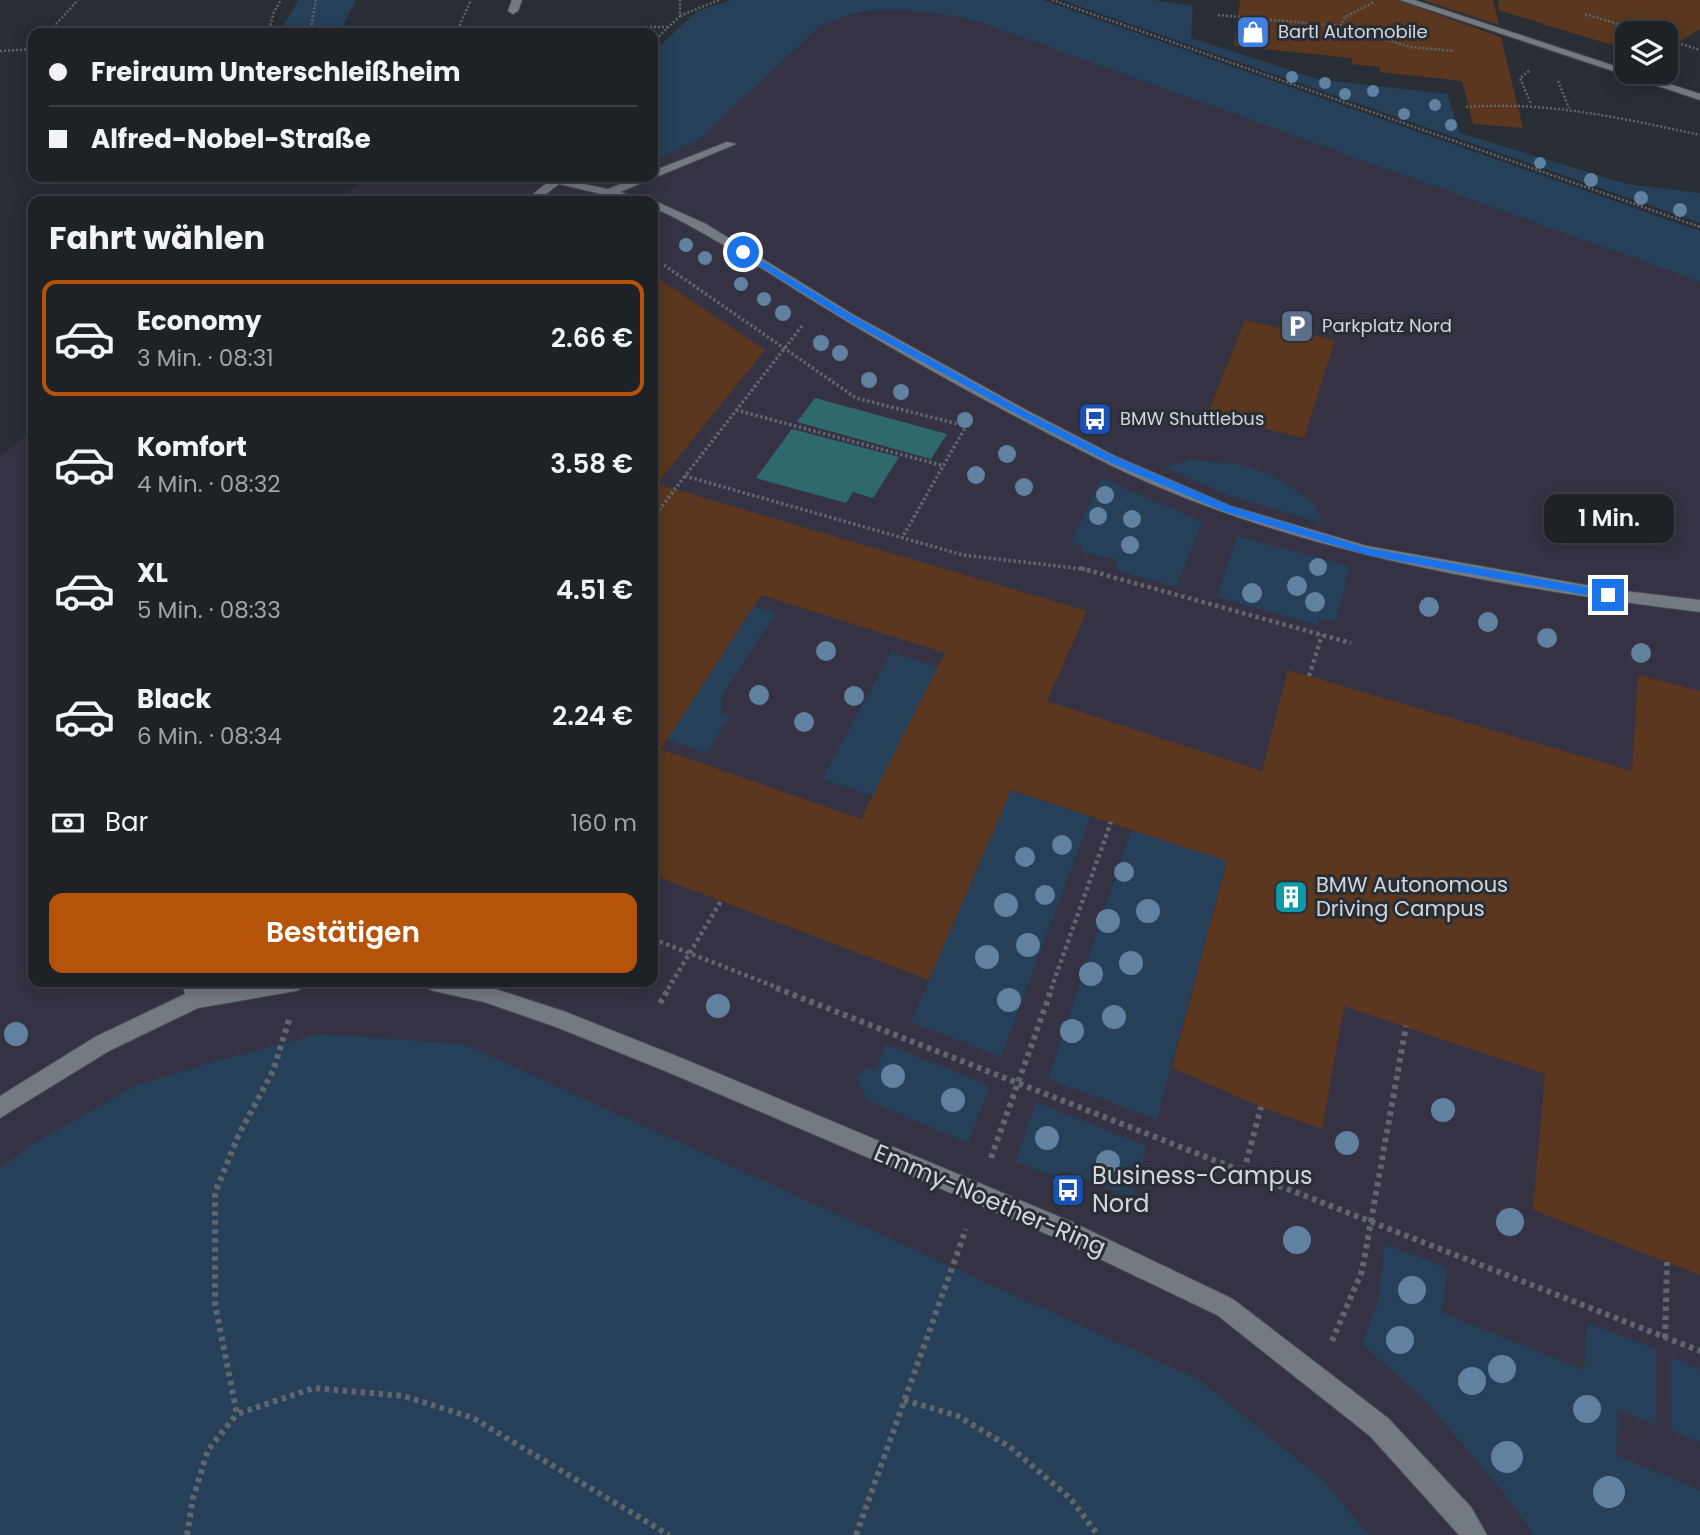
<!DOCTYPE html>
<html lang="de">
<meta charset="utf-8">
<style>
:root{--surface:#1e2227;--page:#262a2f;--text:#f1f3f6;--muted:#a1a4a7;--line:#3c3f44;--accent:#b45309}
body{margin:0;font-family:Poppins,sans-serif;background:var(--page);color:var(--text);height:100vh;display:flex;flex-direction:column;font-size:26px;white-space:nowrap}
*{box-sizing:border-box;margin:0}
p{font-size:23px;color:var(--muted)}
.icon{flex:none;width:38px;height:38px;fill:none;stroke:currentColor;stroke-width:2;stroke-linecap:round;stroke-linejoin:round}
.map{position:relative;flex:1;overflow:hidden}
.side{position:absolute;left:28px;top:196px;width:630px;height:791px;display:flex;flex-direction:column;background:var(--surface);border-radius:14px;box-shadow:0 4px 18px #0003,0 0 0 2px var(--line)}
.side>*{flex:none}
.guide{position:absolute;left:28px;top:28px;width:630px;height:154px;border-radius:14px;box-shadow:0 4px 18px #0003,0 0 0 2px var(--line);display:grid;align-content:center;height:154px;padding:0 21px;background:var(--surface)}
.fabs{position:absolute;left:1615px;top:21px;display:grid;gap:14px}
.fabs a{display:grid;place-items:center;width:63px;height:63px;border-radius:14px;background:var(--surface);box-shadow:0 4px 18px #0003,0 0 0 2px var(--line);font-size:35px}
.end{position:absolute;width:32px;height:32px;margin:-16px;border:9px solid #1a73e8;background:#fff;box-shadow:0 0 0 4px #fff}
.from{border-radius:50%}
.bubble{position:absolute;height:49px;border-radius:14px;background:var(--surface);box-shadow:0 4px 18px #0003,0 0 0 2px var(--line);font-size:23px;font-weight:600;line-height:49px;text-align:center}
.guide b{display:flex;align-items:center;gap:24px;height:66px;font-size:26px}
.guide b+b{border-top:2px solid var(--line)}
.guide i{width:18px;height:18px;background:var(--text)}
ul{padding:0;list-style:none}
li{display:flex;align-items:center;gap:21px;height:116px;margin:0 14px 10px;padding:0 7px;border:4px solid transparent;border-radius:14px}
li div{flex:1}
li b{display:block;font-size:26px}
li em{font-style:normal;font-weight:600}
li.on{border-color:var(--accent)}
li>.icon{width:63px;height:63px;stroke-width:1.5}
h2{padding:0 21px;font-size:32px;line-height:84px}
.pay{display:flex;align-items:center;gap:18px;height:77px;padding:0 21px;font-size:26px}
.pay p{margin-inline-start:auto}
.cta{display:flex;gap:14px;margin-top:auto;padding:14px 21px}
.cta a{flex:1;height:80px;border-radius:14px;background:var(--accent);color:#fff;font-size:28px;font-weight:600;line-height:80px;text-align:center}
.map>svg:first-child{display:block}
.commercial{fill:#353243}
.green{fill:#254058}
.water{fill:#2e6a6d}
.building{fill:#5a371e;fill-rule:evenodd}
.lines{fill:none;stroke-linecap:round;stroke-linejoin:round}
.lane-casing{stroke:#474c51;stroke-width:2}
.street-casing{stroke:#474c51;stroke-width:2}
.path-far3{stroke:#61666c;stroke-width:2.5;stroke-dasharray:2 2;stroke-linecap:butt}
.path-far2{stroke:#61666c;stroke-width:3.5;stroke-dasharray:2.5 2.5;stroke-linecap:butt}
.path-far1{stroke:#61666c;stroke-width:4.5;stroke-dasharray:3.5 3.5;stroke-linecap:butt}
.path{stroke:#61666c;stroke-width:6;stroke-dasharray:4.5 4.5;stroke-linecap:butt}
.lane{fill:#737a81;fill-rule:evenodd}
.street{fill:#737a81;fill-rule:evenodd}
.tree{fill:#60819f}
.route{fill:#1a73e8}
.labels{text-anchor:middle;stroke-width:6;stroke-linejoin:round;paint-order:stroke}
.far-poi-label{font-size:18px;fill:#d3d7db;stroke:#282e34;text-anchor:start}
.poi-label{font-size:21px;fill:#d3d7db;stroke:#282e34;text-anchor:start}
.near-poi-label{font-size:24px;fill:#d3d7db;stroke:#282e34;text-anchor:start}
.near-street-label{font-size:24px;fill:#d3d7db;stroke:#282e34}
</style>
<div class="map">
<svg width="1700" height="1535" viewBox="0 0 1700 1535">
<rect width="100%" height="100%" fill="#282e34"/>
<path class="commercial" d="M887 9 931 11 979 22 1700 282V1535H0V456L33 431V982H653V201H336L368 177H653V160L699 140 819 27 835 17Z"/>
<path class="green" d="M299 0H356L339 33H278Z
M731 0H1043L1700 231V282L979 22C927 10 867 0 819 27L699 140 653 160V52L696 12Z
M1061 0H1154L1193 6 1191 38 1317 79 1447 94 1460 133 1627 184 1700 193V223Z
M1189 460 1238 464 1274 476 1313 502 1323 523 1239 499 1164 468Z
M1102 478 1202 522 1176 587 1116 570 1118 560 1080 552 1083 545 1071 542Z
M1237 536 1350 566 1336 622 1320 618 1317 625 1217 597Z
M754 606 776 613 723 695 721 713 730 717 707 753 667 740Z
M891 652 938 667 873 796 822 779Z
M1011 790 1091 816 1001 1057 911 1022Z
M1131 830 1227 861 1157 1120 1048 1079Z
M319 1034 464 1044 1200 1380 1325 1482 1369 1535H0V1168L29 1146 135 1086 215 1061Z
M886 1044 990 1086 968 1143 868 1101 856 1078 867 1067 875 1071Z
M1036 1102 1147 1146 1132 1198 1066 1171 1052 1176 1016 1162Z
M1385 1244 1447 1268 1442 1313 1584 1370 1587 1323 1656 1349V1425L1617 1409 1616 1455 1700 1490V1535H1534L1503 1492 1426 1402 1362 1344 1378 1302Z
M1671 1357 1700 1369V1442L1672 1431Z"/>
<path class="water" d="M815 398 947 434 931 459 797 422Z
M792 429 899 457 873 498 853 492 846 503 756 478Z"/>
<path class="building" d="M1240 0H1397L1501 37 1523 128 1473 124 1462 81 1380 72V67L1352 64V58L1234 46Z
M1422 0H1493L1499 25Z
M1499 0H1700V29L1666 50V33H1628V50L1498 10Z
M653 275 765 350 657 484 1087 611 1047 701 1262 771 1288 670 1632 771 1638 675 1700 691V1275L1533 1210 1545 1074 1344 1006 1322 1129 1261 1107 1172 1068 1227 861 1011 790 929 980 653 875ZM761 595 945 653 861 819 661 749Z
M1245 320 1335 340 1304 438 1207 415Z"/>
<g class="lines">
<g class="lane-casing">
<path id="lane" d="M512 0H522L518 11 513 14 508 11Z
M727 142 736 144 620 192 648 201H630L559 184 537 201 527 199 553 178 608 189 639 177H653V171Z"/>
</g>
<g class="street-casing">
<path id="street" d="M1400 0H1414L1700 94V100Z
M657 202 706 224 854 315 1030 412 1115 456 1231 506 1367 546 1608 589 1700 600V612C1499 587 1285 552 1102 461 1015 417 927 370 843 319 781 282 722 240 657 209L653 210V203Z
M182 982H202L204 989 244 982H306L303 988 296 991 198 1008 109 1051 0 1118V1096L95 1037 185 994Z
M424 982H474L566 1012 684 1059 1072 1222 1233 1299 1388 1418 1471 1507 1487 1535H1459L1370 1436 1217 1315 1056 1238 670 1073 556 1027 484 1002 434 991 427 988Z"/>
</g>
<path class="path-far3" d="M1052 0 1700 227
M1585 14 1647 33
M1218 15 1340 26 1411 47 1454 51
M680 16 719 0
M1340 26 1345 17 1374 2
M538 27H670
M48 33 78 0
M268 33 274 12 281 0
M310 33 316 0
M456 33 471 0
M458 33 490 30
M1666 39 1700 50
M653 42 680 16V0
M0 51 33 49
M1529 71 1520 78 1531 104
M1558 81 1569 108
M1466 107C1546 101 1622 118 1700 135"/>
<path class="path-far2" d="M664 265 856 398 966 426 902 538
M802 326 685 476 963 555 1091 570
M736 410 944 466
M653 518 685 476"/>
<path class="path-far1" d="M1080 568 1351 643
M1309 676 1322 635
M653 939 781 989
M668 989 721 901
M1051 989 1111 822"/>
<path class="path" d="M776 988 1700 1351
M660 1003 669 988
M289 1020 273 1071 239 1134 215 1193V1304L237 1414 314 1388 404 1396 473 1418 669 1535
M991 1158 1052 988
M1244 1171 1261 1107
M1665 1338 1667 1262
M1332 1341 1362 1271 1406 1026
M904 1400 958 1416 1010 1447 1070 1498 1098 1535
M187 1535 193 1498 208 1450 237 1414
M856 1535 966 1229"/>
<use href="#lane" class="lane"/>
<use href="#street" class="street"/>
</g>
<g class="tree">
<circle cx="1292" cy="77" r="6"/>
<circle cx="1325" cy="83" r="6"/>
<circle cx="1373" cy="91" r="6"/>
<circle cx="1345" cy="94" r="6"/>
<circle cx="1435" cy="105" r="6"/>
<circle cx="1404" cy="114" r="6"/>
<circle cx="1451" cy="125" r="6"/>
<circle cx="1540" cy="163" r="6"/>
<circle cx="1591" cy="180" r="7"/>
<circle cx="1641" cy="198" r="7"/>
<circle cx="1680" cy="210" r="7"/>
<circle cx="686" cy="245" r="7"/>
<circle cx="705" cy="258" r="7"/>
<circle cx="741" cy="284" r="7"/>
<circle cx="764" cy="299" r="7"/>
<circle cx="783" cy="313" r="8"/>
<circle cx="821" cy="343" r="8"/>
<circle cx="840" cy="353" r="8"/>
<circle cx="869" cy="380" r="8"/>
<circle cx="901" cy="392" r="8"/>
<circle cx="965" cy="420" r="8"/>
<circle cx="1007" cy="454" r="9"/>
<circle cx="976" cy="475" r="9"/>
<circle cx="1024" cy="487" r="9"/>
<circle cx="1105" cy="495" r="9"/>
<circle cx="1098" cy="516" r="9"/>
<circle cx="1132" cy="519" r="9"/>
<circle cx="1130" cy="545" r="9"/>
<circle cx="1318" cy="567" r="9"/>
<circle cx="1297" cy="586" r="10"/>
<circle cx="1252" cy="593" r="10"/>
<circle cx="1315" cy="602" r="10"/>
<circle cx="1429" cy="607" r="10"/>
<circle cx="1488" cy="622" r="10"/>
<circle cx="1547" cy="638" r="10"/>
<circle cx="826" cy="651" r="10"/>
<circle cx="1641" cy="653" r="10"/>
<circle cx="759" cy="695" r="10"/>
<circle cx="854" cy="696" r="10"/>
<circle cx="804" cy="722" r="10"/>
<circle cx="1062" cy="845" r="10"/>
<circle cx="1025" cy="857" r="10"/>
<circle cx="1124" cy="872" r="10"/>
<circle cx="1045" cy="895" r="10"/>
<circle cx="1006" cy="905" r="12"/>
<circle cx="1148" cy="911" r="12"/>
<circle cx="1108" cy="921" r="12"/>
<circle cx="1028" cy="945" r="12"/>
<circle cx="987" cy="957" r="12"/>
<circle cx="1131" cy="963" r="12"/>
<circle cx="1091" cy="974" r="12"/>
<circle cx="1009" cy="1000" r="12"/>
<circle cx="718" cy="1006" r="12"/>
<circle cx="1114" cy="1017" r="12"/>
<circle cx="1072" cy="1031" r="12"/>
<circle cx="16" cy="1034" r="12"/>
<circle cx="893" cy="1076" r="12"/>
<circle cx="953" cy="1100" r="12"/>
<circle cx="1443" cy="1110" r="12"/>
<circle cx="1047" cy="1138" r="12"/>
<circle cx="1347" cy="1143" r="12"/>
<circle cx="1108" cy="1162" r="12"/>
<circle cx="1510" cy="1222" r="14"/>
<circle cx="1297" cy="1240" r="14"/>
<circle cx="1412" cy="1290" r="14"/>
<circle cx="1400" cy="1340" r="14"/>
<circle cx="1502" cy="1369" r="14"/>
<circle cx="1472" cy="1381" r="14"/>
<circle cx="1587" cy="1409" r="14"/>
<circle cx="1507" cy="1457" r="16"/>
<circle cx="1609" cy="1492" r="16"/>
</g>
<path class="route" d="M740 251H746L853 316 1028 413 1113 456 1230 506 1367 548 1608 591 1613 595 1608 599 1367 555 1223 511 1107 461 1022 417 847 320 740 254Z"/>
<defs>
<g id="shop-square" transform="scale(1.75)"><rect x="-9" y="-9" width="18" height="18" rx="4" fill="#3f7fe0" stroke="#282e34"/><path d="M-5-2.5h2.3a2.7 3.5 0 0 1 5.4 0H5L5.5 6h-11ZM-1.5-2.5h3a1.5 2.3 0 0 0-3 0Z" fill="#fff"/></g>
<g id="parking-square" transform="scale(1.75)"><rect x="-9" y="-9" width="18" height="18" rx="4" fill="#5c6f8a" stroke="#282e34"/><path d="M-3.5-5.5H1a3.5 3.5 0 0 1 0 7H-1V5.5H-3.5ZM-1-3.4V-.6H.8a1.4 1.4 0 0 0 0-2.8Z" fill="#fff"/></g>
<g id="bus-square" transform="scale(1.75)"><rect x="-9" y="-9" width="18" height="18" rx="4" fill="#1a4fb4" stroke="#282e34"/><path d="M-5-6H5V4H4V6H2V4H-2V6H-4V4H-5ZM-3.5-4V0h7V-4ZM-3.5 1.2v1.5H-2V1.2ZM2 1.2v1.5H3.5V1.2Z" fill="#fff"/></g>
<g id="building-square" transform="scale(1.75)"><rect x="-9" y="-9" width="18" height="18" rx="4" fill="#0f9aa8" stroke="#282e34"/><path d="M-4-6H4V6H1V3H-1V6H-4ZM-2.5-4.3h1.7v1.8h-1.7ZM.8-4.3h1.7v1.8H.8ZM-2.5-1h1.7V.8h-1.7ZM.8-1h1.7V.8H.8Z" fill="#fff"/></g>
</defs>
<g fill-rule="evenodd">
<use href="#shop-square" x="1253" y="32"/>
<use href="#parking-square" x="1297" y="326"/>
<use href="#bus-square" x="1095" y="419"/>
<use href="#building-square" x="1291" y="897"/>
<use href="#bus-square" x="1068" y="1190"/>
</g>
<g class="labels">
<g class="far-poi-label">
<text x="1278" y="38">Bartl Automobile</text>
<text x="1322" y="332">Parkplatz Nord</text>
<text x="1120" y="425">BMW Shuttlebus</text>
</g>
<g class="poi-label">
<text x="1316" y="892">BMW Autonomous<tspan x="1316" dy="24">Driving Campus</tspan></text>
</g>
<g class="near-poi-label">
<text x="1092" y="1184">Business-Campus<tspan x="1092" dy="28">Nord</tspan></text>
</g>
<g class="near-street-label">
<text transform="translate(990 1200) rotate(23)" y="8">Emmy-Noether-Ring</text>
</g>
</g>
</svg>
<div class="fabs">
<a><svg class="icon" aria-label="layers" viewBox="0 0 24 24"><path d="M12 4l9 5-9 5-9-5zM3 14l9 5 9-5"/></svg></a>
</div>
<i class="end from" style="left:743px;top:252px"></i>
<i class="end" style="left:1608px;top:595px"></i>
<div class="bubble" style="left:1544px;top:494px;width:130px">1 Min.</div>
<div class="guide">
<b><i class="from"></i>Freiraum Unterschleißheim</b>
<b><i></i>Alfred-Nobel-Straße</b>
</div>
<section class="side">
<h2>Fahrt wählen</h2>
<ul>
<li class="on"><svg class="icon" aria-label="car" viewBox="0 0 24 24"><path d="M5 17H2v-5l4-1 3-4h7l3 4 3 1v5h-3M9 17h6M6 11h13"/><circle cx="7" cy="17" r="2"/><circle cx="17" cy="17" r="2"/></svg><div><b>Economy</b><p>3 Min. · 08:31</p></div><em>2.66 €</em></li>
<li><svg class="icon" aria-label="car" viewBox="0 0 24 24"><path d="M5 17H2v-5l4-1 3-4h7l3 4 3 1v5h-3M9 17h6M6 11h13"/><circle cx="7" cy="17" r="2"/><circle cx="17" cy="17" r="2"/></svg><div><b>Komfort</b><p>4 Min. · 08:32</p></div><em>3.58 €</em></li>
<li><svg class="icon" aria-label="car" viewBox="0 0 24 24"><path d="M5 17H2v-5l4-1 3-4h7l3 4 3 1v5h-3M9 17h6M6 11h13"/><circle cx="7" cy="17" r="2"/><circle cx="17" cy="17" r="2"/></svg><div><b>XL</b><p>5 Min. · 08:33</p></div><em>4.51 €</em></li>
<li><svg class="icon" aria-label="car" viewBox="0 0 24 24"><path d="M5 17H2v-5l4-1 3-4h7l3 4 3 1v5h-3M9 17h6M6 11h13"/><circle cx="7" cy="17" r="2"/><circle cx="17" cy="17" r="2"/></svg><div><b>Black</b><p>6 Min. · 08:34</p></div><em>2.24 €</em></li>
</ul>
<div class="pay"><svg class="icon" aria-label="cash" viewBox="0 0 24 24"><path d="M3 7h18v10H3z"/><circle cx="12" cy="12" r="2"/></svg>Bar<p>160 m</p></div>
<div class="cta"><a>Bestätigen</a></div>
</section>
</div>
